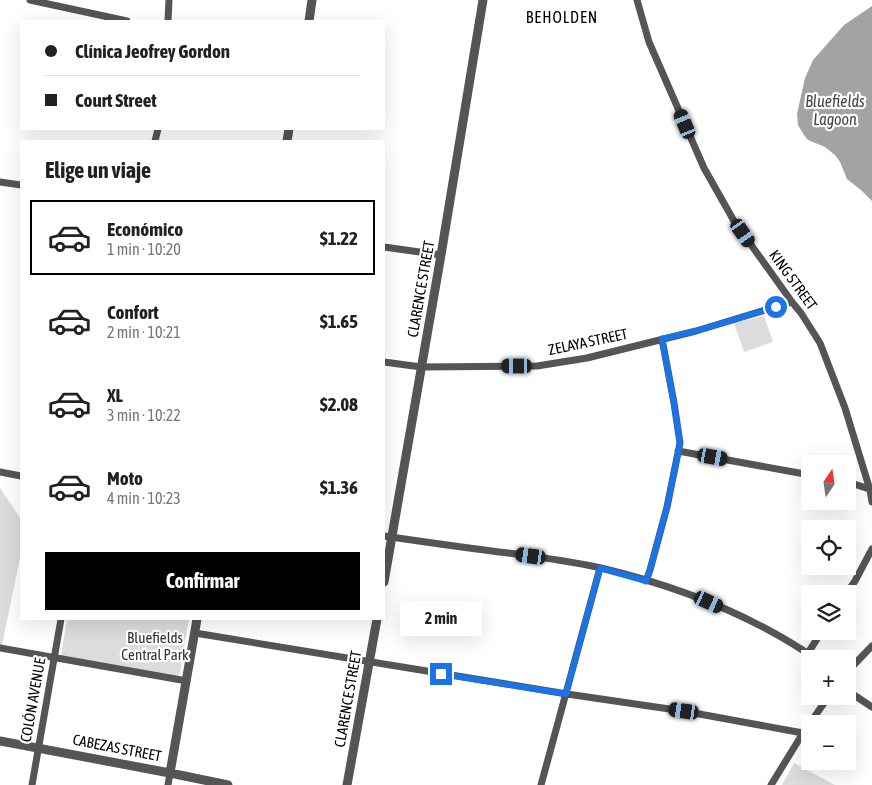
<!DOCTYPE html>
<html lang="es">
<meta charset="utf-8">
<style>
:root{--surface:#fff;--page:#f6f6f6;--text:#202124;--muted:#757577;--line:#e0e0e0;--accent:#000}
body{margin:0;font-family:"Asap Condensed",sans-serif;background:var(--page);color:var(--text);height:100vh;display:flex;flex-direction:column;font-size:19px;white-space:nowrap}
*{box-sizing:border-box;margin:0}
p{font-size:16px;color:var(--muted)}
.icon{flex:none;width:28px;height:28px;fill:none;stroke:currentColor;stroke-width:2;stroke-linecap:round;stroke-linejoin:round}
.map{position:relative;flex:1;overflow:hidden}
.details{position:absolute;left:20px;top:140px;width:365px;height:480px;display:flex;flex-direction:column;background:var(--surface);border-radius:0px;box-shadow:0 5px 20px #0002}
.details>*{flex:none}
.top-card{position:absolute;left:20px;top:20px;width:365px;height:110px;border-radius:0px;box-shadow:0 5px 20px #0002;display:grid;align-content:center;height:110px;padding:0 25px;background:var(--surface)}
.needle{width:32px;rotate:13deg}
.fabs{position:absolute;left:801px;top:455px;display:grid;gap:10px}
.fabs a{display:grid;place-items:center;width:55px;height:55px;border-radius:0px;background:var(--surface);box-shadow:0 5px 20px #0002;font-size:25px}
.end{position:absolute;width:22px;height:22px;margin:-11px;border:6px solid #1a73e8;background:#fff;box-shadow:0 0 0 2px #fff}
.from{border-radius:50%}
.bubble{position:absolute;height:35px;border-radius:0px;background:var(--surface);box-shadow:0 5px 20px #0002;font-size:16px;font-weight:700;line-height:35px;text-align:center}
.car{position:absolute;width:15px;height:30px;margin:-15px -8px;border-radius:6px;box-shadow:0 0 4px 1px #0007;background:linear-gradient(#222 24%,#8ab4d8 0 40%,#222 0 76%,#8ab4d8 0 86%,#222 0)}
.top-card b{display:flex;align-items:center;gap:18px;height:48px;font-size:19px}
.top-card b+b{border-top:1px solid var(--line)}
.top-card i{width:12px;height:12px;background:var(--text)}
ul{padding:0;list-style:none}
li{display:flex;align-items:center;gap:15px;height:75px;margin:0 10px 8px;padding:0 15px;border:2px solid transparent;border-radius:0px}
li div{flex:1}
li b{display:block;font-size:19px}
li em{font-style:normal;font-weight:700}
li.selected{border-color:var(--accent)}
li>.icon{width:45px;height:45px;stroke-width:1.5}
h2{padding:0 25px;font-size:22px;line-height:60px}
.button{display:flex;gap:10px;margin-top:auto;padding:10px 25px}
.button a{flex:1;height:58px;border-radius:0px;background:var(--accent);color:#fff;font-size:20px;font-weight:700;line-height:58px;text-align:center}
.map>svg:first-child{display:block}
.green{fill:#dcdcdc}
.water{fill:#a3a3a3}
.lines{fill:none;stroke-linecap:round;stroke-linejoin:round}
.minor{stroke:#555;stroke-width:7}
.tertiary{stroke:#555;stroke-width:9}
.route{stroke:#1a73e8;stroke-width:6}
.labels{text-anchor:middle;stroke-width:4.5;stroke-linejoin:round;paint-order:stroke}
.street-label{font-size:15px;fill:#000;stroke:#fff}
.park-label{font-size:15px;fill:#333;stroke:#fff}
.neighbourhood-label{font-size:16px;letter-spacing:1px;fill:#000;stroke:#fff}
.water-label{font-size:16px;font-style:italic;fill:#444;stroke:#fff}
</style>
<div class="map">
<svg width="872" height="785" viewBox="0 0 872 785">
<rect width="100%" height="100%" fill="#fff"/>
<path class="green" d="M764 316 773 342 744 352 734 323Z
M0 488 21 519V553L2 645H0Z
M67 619H189L179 678 61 656Z
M794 763 835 785H782Z"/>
<path class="water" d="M872 6V201L862 191 847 179 840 162 835 155 825 147 808 140 804 135 798 125 797 114 805 78 813 60 844 25Z"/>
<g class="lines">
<path class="minor" d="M30 0 127 21
M637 0 649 42 704 168 734 221 792 302 801 313 820 343 845 408 870 490 872 502
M168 21 169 0
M155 141 158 129
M0 182 21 185
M384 247 441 255
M384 362 421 367 537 366 587 358 696 331 792 302
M678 451 810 475
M0 472 21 476
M848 482 872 490
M384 536C425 542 466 548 508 553 539 557 570 561 601 568 677 586 752 615 816 659
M646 581 650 570 667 507 680 443 674 403 662 339
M846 594 855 581 872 549
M195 633 567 694 683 711 803 733
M0 648 187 681
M808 653 822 631
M848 671 872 646
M848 691 872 707
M32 785 61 619
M168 785 170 773
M541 785 600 568
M771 785 803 733 829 696"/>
<path class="tertiary" d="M309 21 312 0
M287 141 289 129
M384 582 441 255 483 0
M0 741 170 773 228 785
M170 773 197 619
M347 785 377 619"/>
</g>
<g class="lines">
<path class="route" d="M441 674 566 694 600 568 646 581 650 570 667 507 680 443 674 404 662 339 696 331 776 307"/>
</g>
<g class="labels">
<g class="street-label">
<text transform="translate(793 280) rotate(54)" y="5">KING STREET</text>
<text transform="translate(421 289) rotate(-80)" y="5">CLARENCE STREET</text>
<text transform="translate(588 342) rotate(-12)" y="5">ZELAYA STREET</text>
<text transform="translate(348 699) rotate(-80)" y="5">CLARENCE STREET</text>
<text transform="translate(33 700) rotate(-80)" y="5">COLÓN AVENUE</text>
<text transform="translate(117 748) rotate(11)" y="5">CABEZAS STREET</text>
</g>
<g class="park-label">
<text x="155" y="643">Bluefields<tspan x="155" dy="17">Central Park</tspan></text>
</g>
<g class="neighbourhood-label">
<text x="562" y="23">BEHOLDEN</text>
</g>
<g class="water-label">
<text x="835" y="107">Bluefields<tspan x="835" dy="18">Lagoon</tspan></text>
</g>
</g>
</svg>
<div class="fabs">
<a><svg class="needle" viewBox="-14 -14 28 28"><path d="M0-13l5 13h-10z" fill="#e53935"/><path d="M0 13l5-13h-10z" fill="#757577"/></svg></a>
<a><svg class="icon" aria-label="locate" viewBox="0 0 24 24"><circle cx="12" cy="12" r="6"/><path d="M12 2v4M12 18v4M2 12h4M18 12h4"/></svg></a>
<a><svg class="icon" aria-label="layers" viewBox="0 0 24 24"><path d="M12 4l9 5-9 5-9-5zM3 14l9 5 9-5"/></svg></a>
<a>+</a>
<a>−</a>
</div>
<i class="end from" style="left:776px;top:307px"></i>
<i class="end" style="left:441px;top:674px"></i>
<div class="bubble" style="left:400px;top:601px;width:82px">2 min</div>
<i class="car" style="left:685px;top:124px;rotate:337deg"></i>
<i class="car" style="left:743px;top:233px;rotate:145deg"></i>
<i class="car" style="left:517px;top:366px;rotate:270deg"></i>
<i class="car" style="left:713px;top:457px;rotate:100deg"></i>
<i class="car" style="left:531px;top:556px;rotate:278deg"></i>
<i class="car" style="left:709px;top:602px;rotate:115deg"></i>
<i class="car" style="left:684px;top:711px;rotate:278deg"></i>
<div class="top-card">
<b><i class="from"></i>Clínica Jeofrey Gordon</b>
<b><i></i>Court Street</b>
</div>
<section class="details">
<h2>Elige un viaje</h2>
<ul>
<li class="selected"><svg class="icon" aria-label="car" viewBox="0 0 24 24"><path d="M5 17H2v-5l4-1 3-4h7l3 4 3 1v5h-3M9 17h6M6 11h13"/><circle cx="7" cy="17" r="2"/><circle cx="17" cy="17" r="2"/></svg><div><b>Económico</b><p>1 min · 10:20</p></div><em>$1.22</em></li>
<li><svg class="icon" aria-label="car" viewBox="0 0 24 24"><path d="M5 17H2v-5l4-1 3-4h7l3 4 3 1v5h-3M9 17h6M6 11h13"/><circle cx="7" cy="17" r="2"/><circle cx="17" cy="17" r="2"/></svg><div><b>Confort</b><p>2 min · 10:21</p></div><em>$1.65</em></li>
<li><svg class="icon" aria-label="car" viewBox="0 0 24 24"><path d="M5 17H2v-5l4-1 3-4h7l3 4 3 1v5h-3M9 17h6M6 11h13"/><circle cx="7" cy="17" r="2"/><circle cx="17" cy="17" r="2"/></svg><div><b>XL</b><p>3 min · 10:22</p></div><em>$2.08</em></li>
<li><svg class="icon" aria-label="car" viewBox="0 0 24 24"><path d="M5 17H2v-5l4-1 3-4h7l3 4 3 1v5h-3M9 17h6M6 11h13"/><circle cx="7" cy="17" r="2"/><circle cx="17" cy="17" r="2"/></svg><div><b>Moto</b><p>4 min · 10:23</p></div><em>$1.36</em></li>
</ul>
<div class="button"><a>Confirmar</a></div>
</section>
</div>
